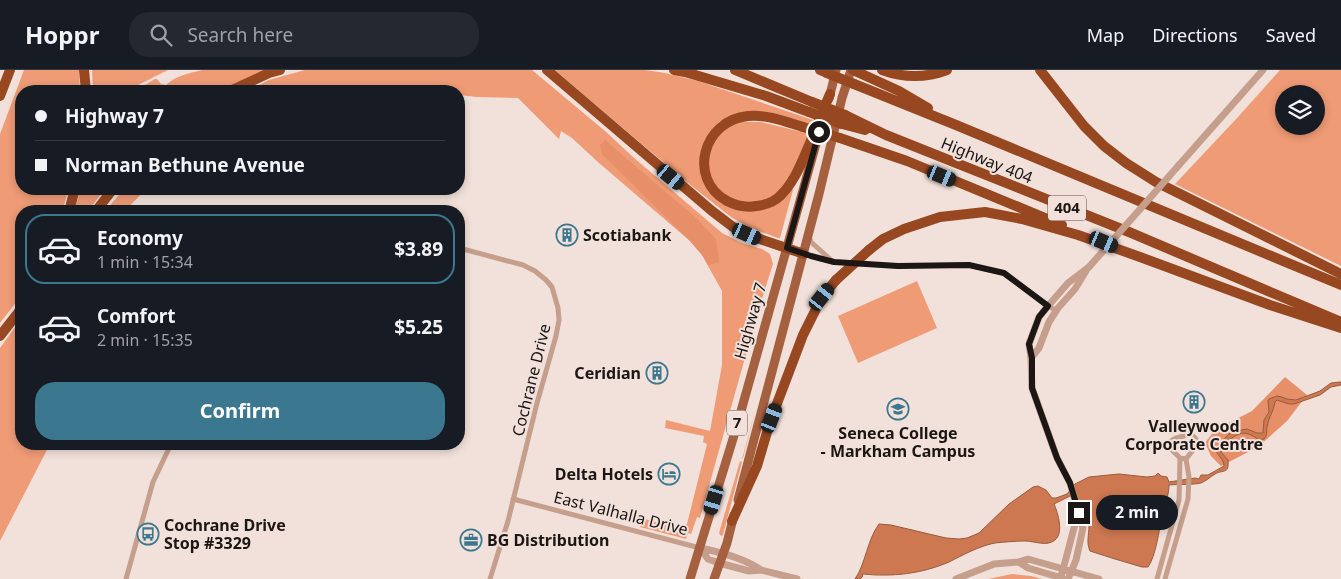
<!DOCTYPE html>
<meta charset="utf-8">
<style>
:root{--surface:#171b24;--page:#242831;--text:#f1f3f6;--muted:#9ea1a6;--line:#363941;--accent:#3b788f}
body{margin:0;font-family:"Noto Sans",sans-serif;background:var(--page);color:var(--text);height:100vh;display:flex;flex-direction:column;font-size:19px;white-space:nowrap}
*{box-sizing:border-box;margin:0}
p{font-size:16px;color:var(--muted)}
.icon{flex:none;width:28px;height:28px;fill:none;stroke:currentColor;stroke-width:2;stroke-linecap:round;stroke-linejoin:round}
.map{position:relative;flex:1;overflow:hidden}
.details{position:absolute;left:15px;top:135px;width:450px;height:245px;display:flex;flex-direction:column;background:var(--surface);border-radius:20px;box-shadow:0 2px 8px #0003}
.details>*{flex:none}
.hud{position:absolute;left:15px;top:15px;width:450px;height:110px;border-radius:20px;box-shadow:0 2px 8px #0003;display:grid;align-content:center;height:110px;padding:0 20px;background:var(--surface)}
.tools{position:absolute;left:1275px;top:15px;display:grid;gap:10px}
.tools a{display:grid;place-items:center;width:50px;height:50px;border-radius:50%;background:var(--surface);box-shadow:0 2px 8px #0003;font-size:25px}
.end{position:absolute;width:22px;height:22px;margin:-11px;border:6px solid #1c1614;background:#fff;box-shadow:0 0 0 2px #fff}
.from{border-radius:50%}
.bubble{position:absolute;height:35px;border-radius:18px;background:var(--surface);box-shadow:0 2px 8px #0003;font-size:16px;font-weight:700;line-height:35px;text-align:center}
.car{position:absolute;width:15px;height:30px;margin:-15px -8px;border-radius:6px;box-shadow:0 0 4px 1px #0007;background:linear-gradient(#222 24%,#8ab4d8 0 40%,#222 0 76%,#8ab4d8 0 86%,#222 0)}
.hud b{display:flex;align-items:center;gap:18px;height:48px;font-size:19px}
.hud b+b{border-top:1px solid var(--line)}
.hud i{width:12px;height:12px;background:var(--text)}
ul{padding:9px 0 0;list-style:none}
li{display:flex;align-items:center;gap:15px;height:70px;margin:0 10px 8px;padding:0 10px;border:2px solid transparent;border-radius:20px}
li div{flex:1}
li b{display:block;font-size:19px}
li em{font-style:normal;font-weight:700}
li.current{border-color:var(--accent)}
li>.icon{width:45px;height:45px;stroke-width:1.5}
.cta{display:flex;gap:10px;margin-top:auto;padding:10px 20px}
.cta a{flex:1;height:58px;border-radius:20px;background:var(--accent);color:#fff;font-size:20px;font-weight:700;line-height:58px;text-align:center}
header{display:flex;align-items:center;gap:30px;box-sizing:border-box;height:70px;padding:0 25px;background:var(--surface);border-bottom:1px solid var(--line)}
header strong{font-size:24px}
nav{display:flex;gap:28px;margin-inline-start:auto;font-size:18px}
.search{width:350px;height:45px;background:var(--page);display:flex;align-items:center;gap:12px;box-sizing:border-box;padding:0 18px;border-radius:20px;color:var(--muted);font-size:19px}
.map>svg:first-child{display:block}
.green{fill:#ef9b76;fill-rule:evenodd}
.forest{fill:#e78f68}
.water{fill:#cd7851;stroke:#985b3f}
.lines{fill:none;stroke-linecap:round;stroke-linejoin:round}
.minor{stroke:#c59e8c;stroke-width:5}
.tertiary{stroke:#c59e8c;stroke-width:7}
.primary{stroke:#a56040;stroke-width:9}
.motorway{stroke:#984820;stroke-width:10}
.tertiary-bridge{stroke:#c59e8c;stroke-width:7}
.motorway-bridge{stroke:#984820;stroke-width:10}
.route{stroke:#1c1614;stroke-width:6}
.labels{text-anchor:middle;stroke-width:4;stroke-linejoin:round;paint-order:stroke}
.shield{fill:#f1e1da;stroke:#5c534f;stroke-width:1}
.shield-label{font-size:15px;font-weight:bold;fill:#1c1614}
.street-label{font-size:16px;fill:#1c1614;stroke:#f1e1da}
.poi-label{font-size:16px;font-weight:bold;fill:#1c1614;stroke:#f1e1da;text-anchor:start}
</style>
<header>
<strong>Hoppr</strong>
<div class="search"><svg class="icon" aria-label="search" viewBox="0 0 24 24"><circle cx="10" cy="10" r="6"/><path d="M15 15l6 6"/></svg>Search here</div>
<nav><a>Map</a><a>Directions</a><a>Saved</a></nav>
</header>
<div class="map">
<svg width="1341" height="509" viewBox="0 0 1341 509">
<rect width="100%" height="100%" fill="#f1e1da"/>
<path class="green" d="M24 0H79L80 21H21V119H69L62 141H21V226L0 253V64Z
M92 0H168L126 21H93Z
M202 0H267L245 9 222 21H135L155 9H157L161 14 166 15C175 6 190 3 202 0Z
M305 0H532L605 61 633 87 722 163 742 173 762 179 770 184 773 194 759 238 700 448 697 447 691 464 688 463 686 469 640 457 642 448 678 459 679 455 687 454 707 374 703 372 704 366 665 358 666 350 710 361 722 295V221L702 185 690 171 599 93 572 68 561 61 559 69 518 28 477 27 459 25V21H248L269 10Z
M555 0H645L665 3 698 11 816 51 814 57 736 44 719 52 710 63 706 113 750 141 791 118 793 120 780 168H778L751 158 731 147 688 113 584 25Z
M1280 0H1341V196L1175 114 1238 47ZM1284 24H1316V56H1284Z
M738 52H761L810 64C804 81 791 113 776 124 767 132 751 136 740 133 723 128 708 110 708 93 708 82 714 69 721 61 725 57 733 55 738 52Z
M81 119H105L88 141H74Z
M124 119H146L125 141H105Z
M917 211 937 258 858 293 838 246Z
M21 249V374H50L0 471V278Z
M756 338 743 388 742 389Z
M740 391 742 392 723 465 721 466 719 463Z
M1012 504 1031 506 1042 509H988Z"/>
<path class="forest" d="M605 70 695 147 716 169 719 192 708 195 702 185 690 171 602 84 600 75Z
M1285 307 1307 325 1287 351 1258 377 1221 396 1211 386 1205 373 1215 360 1252 341Z"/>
<path class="water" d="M1341 312V315L1331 317 1320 325 1294 334H1289L1277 330 1275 332C1274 341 1268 348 1267 357 1266 363 1268 364 1264 369L1259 370C1242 357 1236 365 1222 376L1221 382 1228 390C1229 405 1224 399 1215 404 1210 407 1206 411 1201 413 1194 415 1177 414 1169 415 1169 426 1164 436 1162 446 1159 460 1156 486 1148 497H1142L1115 489 1090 481C1086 472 1089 465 1089 456 1089 445 1081 435 1075 426H1070L1054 434C1058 443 1064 463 1055 470 1047 477 1034 471 1025 471 1016 471 1004 472 995 473 979 476 963 485 949 492 921 504 892 507 863 504L862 505 863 506 860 509H855C866 493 867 470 879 454L891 455 946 468 959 469 967 468 979 463 1009 434 1033 417 1038 416 1046 420 1052 428H1056L1067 424 1075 414 1089 407 1119 404 1147 407 1155 406 1158 403 1161 406 1167 407 1169 412 1195 408 1199 409 1201 405H1208L1224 396C1224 388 1216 386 1216 378L1231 362 1247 359 1257 363H1263L1264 350 1269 342 1268 331 1269 329 1277 326 1282 327 1287 329 1296 330 1320 321 1331 313Z"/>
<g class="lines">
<path class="minor" d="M809 166 811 172 831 190
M459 178 523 195 535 201 546 210 552 217 558 238 559 250 556 266 537 333 508 451 490 509
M804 184 834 192 899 196 969 195 1003 203 1056 241
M513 429 700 478
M126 509 153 412 171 374
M1157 509 1179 430 1180 388
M1165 509 1188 429 1189 407 1186 389 1193 380 1196 369 1191 364 1176 368 1171 371V379L1180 388 1186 389"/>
<path class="tertiary" d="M1179 95 1263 0
M1031 288 1039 278 1049 252 1058 238 1075 219 1086 201
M700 478 708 489 719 493 749 501 761 500 797 509
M700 478C720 482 744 488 761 500
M1019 492 1028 498 1062 508
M956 509 994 494 1019 492 1028 489 1099 509
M1060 509C1067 488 1071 466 1078 445
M1068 509 1076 490 1083 458 1070 413 1057 388 1032 318 1031 288 1029 274 1039 247 1048 236 1068 213 1089 197"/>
<path class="primary" d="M829 29 836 0
M738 430 819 124 842 28 851 0
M690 509 736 359 821 56
M714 509 727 473 734 445"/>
<path class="motorway" d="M84 0 86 21
M547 0 712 141 733 157 747 164 760 169 804 184
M674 0 685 2 766 26 809 42
M735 0 812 32
M820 0 827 3
M853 0 899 21 928 38
M882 0C904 8 926 8 947 0
M1040 0 1084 56 1104 76 1126 93 1156 112 1341 204
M854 14 956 55 1341 215
M230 21 269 3 280 0
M0 26 10 0
M845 45 886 65 1129 162 1341 252
M842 54 865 60
M803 57C786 52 766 44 748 46 703 50 687 109 727 131 737 136 746 138 756 136 765 135 774 132 780 126 795 112 802 91 810 73 816 57 823 40 830 24
M840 68 907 91 1062 155
M69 141 75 119
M96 141 113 119
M869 180 883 169 904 159 940 147 985 142 1022 149 1078 165 1140 187 1270 235 1341 258
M0 266 21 239
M732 451 757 396 770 352 803 265 822 227 836 210"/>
<path class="tertiary-bridge" d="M1089 197 1179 95"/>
<path class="motorway-bridge" d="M827 3 854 14
M812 32 845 45
M809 42 842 54
M803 57 840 68
M836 210 869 180"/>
</g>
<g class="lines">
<path class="route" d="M819 62 787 178 811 186 834 192 898 196 969 195 1004 203 1048 236 1039 247 1029 274 1032 288V318L1057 388 1070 413 1079 443"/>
</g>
<defs>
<g id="building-ring" transform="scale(1.125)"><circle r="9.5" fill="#f1e1da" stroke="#3b788f" stroke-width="1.5"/><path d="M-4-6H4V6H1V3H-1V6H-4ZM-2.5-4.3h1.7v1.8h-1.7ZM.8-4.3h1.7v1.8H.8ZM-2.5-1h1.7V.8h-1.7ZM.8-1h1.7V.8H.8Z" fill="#3b788f"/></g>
<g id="university-ring" transform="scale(1.125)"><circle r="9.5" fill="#f1e1da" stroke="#3b788f" stroke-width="1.5"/><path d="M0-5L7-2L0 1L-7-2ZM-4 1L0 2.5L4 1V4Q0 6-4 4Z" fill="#3b788f"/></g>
<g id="hotel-ring" transform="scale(1.125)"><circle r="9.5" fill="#f1e1da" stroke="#3b788f" stroke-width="1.5"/><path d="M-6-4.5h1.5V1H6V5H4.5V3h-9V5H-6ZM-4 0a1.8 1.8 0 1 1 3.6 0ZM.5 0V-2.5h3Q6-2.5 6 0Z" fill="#3b788f"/></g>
<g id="bus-ring" transform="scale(1.125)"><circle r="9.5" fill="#f1e1da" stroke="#3b788f" stroke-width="1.5"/><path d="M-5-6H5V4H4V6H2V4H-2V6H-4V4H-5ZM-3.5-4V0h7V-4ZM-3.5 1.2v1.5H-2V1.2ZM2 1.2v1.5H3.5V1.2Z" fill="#3b788f"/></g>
<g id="office-ring" transform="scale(1.125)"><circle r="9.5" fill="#f1e1da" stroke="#3b788f" stroke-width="1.5"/><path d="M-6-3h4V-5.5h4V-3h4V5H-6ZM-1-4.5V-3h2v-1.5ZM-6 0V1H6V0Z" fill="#3b788f"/></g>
</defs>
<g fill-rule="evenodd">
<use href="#building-ring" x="567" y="165"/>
<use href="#building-ring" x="657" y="303"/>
<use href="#building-ring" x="1194" y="332"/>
<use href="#university-ring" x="898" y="339"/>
<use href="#hotel-ring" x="669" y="404"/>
<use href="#bus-ring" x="148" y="464"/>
<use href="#office-ring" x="471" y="470"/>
</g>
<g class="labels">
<g class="shield">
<rect x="1048" y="125.5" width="38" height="25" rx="4"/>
<rect x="727" y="340.5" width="20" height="25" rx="4"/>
</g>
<g class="shield-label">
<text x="1067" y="143">404</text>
<text x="737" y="358">7</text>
</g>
<g class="street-label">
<text transform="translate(987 90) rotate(22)" y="6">Highway 404</text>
<text transform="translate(750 251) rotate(-74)" y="6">Highway 7</text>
<text transform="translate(531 310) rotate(-76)" y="6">Cochrane Drive</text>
<text transform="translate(621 443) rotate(14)" y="6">East Valhalla Drive</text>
</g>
<g class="poi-label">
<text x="583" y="171">Scotiabank</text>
<text x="641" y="309" text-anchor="end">Ceridian</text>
<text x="1194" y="362" text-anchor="middle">Valleywood<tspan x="1194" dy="18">Corporate Centre</tspan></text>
<text x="898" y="369" text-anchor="middle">Seneca College<tspan x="898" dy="18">- Markham Campus</tspan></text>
<text x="653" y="410" text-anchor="end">Delta Hotels</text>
<text x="164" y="461">Cochrane Drive<tspan x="164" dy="18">Stop #3329</tspan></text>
<text x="487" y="476">BG Distribution</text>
</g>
</g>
</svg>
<div class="tools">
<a><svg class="icon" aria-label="layers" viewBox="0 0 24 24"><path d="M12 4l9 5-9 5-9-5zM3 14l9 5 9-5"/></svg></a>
</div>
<i class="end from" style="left:819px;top:62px"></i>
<i class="end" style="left:1079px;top:443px"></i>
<div class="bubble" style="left:1096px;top:425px;width:82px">2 min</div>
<i class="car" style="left:942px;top:106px;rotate:112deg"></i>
<i class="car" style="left:671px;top:107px;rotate:130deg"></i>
<i class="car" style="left:747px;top:164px;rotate:114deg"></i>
<i class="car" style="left:1104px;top:172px;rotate:113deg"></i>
<i class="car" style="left:822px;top:227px;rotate:39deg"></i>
<i class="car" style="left:772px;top:348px;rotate:21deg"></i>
<i class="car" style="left:714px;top:430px;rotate:197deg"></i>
<div class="hud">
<b><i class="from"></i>Highway 7</b>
<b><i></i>Norman Bethune Avenue</b>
</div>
<section class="details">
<ul>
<li class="current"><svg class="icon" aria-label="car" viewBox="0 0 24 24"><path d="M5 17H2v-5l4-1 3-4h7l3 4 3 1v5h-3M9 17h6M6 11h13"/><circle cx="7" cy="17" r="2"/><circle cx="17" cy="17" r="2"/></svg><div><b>Economy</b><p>1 min · 15:34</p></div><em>$3.89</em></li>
<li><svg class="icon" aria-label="car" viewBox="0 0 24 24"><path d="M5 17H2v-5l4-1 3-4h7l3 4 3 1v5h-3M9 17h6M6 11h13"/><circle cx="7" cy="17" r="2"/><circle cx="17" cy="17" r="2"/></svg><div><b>Comfort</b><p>2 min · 15:35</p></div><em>$5.25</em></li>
</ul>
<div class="cta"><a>Confirm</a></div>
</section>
</div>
